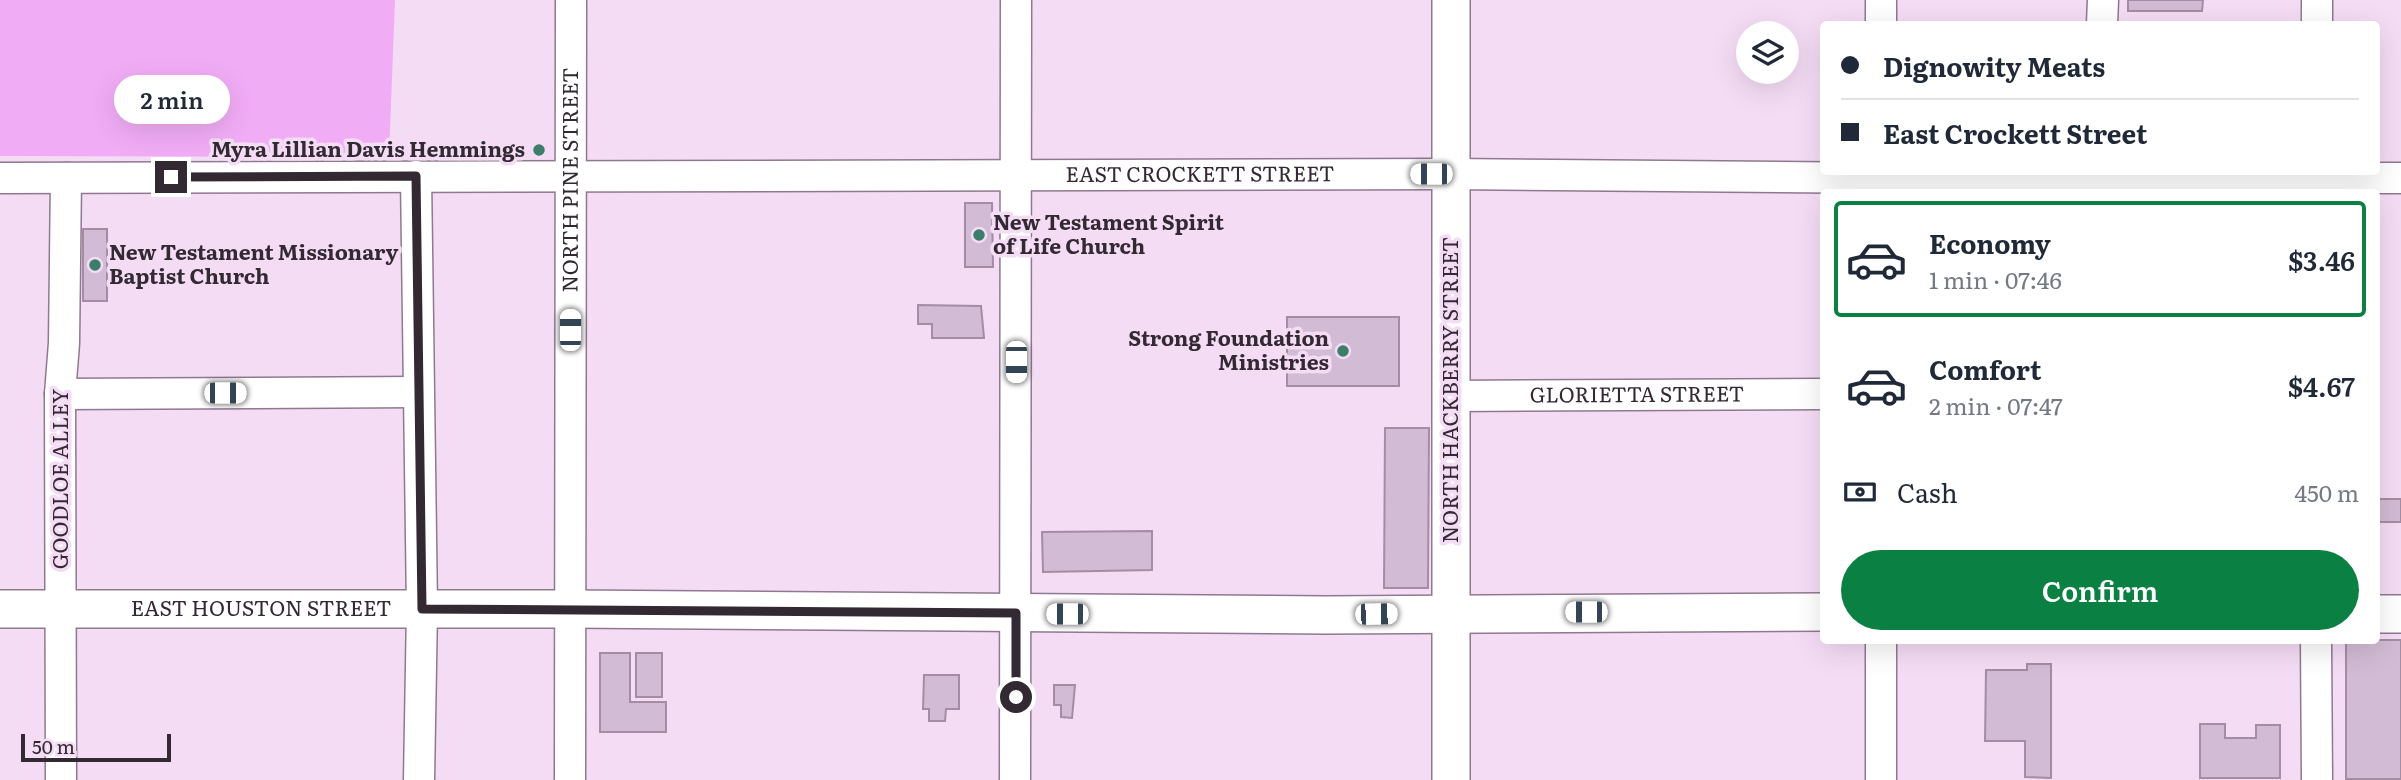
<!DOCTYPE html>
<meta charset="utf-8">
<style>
:root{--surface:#fff;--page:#f6f6f7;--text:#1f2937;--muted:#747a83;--line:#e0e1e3;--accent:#0b8043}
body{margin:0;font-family:Literata,serif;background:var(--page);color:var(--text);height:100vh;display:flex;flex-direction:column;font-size:26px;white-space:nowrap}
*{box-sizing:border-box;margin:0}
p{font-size:23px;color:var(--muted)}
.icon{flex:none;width:38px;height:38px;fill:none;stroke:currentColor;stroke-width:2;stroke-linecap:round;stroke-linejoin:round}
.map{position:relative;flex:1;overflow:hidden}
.details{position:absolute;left:1820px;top:189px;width:560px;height:455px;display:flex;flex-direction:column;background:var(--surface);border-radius:7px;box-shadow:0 7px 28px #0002}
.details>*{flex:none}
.banner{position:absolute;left:1820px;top:21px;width:560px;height:154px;border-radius:7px;box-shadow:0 7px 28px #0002;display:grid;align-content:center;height:154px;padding:0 21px;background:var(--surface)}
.controls{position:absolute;left:1736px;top:21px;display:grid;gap:14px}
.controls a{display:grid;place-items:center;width:63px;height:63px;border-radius:50%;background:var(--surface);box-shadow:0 7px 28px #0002;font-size:35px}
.scale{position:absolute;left:21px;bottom:18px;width:150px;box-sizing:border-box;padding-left:7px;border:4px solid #322933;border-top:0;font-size:19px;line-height:24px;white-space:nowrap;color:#322933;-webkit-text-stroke:5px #f4dcf5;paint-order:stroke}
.end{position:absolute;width:32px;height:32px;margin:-16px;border:9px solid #322933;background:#fff;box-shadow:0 0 0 4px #fff}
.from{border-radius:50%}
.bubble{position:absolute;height:49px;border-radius:24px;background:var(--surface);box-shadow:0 7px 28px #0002;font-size:23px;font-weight:600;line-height:49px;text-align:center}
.car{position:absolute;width:21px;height:42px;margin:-21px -10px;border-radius:9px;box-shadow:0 0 5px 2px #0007;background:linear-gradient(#fff 24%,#345 0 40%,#fff 0 76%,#345 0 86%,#fff 0)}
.banner b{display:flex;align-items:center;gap:24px;height:66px;font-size:26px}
.banner b+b{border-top:2px solid var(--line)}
.banner i{width:18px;height:18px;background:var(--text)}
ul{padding:12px 0 0;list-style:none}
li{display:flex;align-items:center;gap:21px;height:116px;margin:0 14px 10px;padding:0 7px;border:4px solid transparent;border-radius:7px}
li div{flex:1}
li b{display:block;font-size:26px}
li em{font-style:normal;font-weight:600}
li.current{border-color:var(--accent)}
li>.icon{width:63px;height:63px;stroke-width:1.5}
.pay{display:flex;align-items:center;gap:18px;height:77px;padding:0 21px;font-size:26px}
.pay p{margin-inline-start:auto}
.button{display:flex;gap:14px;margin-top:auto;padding:14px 21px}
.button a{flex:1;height:80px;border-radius:42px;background:var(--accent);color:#fff;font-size:28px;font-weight:600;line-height:80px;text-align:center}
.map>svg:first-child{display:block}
.green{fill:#f1acf6}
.building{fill:#d2bbd4;stroke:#a38da4;stroke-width:2}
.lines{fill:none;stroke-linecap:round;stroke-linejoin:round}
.minor-casing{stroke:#8f7990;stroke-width:33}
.major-casing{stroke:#8f7990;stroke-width:40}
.minor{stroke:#fff;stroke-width:30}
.major{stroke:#fff;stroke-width:37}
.route{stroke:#322933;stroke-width:9}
.poi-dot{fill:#3c7d6c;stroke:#f4dcf5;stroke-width:2.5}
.labels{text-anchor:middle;stroke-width:7;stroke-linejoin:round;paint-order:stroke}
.poi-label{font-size:21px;font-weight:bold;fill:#322933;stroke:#f4dcf5;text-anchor:end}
.street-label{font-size:21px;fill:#322933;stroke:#f4dcf5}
</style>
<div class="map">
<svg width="2401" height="780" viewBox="0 0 2401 780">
<rect width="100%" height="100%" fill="#f4dcf5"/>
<path class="green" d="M0 0H395L389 157 0 156Z"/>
<path class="building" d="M2128 0H2203L2202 11H2128Z
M965 203H992L993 267H965Z
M83 229H107V301H83Z
M918 305 981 306 984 338H932V324H918Z
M1287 317H1399V386H1287Z
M1385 428H1429L1428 588H1384Z
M2376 499H2401V522H2376Z
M1152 531V570L1043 572 1042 532Z
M2346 640H2401V779H2346Z
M600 653H630V702H666V732H600Z
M636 653H662V697H636Z
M2027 664H2051V778L2025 777V741H1985L1986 670H2027Z
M924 675H959V709H946L945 721H929V709H923Z
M1054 685H1075L1072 718 1061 717V705H1054Z
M2200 724H2225V738H2256V725H2280V778H2200Z"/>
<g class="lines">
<g class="minor-casing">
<g id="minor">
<path d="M1881 24V0"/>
<path d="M2102 24 2103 0"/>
<path d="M2317 24V0"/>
<path d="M416 176 422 609 419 780"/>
<path id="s1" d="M0 178 1451 174 1884 178H2401"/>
<path d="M60 394 417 392"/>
<path id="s2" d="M1451 396 1824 394"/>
<path d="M1881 640V780"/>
<path d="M2316 640 2317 780"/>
<path d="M61 780 60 394 64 343 66 178"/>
<path id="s3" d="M570 780 571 0"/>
<path d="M1015 780 1016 0"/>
</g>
</g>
<g class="major-casing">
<g id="major">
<path d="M1451 0V780"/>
<path id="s4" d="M0 609H570L1326 615 1824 612"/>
<path d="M2376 614H2401"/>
</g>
</g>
<use href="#minor" class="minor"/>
<use href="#major" class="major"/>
</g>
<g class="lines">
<path class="route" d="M171 177 416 176 422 609 1016 613V697"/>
</g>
<g class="poi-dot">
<circle cx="539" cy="150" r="7"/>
<circle cx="979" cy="235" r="7"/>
<circle cx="95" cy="265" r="7"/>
<circle cx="1343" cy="351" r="7"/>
</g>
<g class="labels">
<g class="poi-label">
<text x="525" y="157">Myra Lillian Davis Hemmings</text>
<text x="993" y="230" text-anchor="start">New Testament Spirit<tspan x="993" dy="24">of Life Church</tspan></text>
<text x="109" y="260" text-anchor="start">New Testament Missionary<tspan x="109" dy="24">Baptist Church</tspan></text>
<text x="1329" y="346">Strong Foundation<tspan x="1329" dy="24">Ministries</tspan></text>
</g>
<g class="street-label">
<text dy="7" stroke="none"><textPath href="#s1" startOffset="1200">EAST CROCKETT STREET</textPath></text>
<text dy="7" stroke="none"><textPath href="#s3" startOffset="600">NORTH PINE STREET</textPath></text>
<text transform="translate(1451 390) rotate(-90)" y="7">NORTH HACKBERRY STREET</text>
<text dy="7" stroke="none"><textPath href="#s2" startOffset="186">GLORIETTA STREET</textPath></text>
<text transform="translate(61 479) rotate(-90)" y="7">GOODLOE ALLEY</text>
<text dy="7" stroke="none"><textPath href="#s4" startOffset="261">EAST HOUSTON STREET</textPath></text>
</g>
</g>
</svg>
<div class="controls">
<a><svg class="icon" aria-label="layers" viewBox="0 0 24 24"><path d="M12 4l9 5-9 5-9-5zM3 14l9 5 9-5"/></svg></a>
</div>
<div class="scale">50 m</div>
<i class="end from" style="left:1016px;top:697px"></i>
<i class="end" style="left:171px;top:177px"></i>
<div class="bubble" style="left:114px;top:75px;width:116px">2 min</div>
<i class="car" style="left:1431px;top:174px;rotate:270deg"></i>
<i class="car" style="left:570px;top:330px;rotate:0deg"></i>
<i class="car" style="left:1016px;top:362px;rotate:180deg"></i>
<i class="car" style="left:225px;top:393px;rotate:90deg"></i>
<i class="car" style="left:1586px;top:612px;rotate:270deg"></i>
<i class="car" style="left:1067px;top:614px;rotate:270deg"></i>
<i class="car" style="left:1376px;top:614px;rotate:89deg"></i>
<div class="banner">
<b><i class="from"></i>Dignowity Meats</b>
<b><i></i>East Crockett Street</b>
</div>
<section class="details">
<ul>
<li class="current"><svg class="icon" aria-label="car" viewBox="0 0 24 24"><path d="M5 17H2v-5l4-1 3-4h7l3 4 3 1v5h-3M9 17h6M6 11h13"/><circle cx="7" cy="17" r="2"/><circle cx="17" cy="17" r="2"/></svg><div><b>Economy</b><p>1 min · 07:46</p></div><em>$3.46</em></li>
<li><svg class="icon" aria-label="car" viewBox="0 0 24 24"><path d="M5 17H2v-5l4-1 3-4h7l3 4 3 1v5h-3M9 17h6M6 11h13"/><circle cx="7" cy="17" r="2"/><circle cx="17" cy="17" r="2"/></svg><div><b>Comfort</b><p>2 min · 07:47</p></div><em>$4.67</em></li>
</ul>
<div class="pay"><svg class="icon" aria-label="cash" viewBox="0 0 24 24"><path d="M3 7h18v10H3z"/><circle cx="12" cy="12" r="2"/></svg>Cash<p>450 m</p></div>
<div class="button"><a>Confirm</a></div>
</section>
</div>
